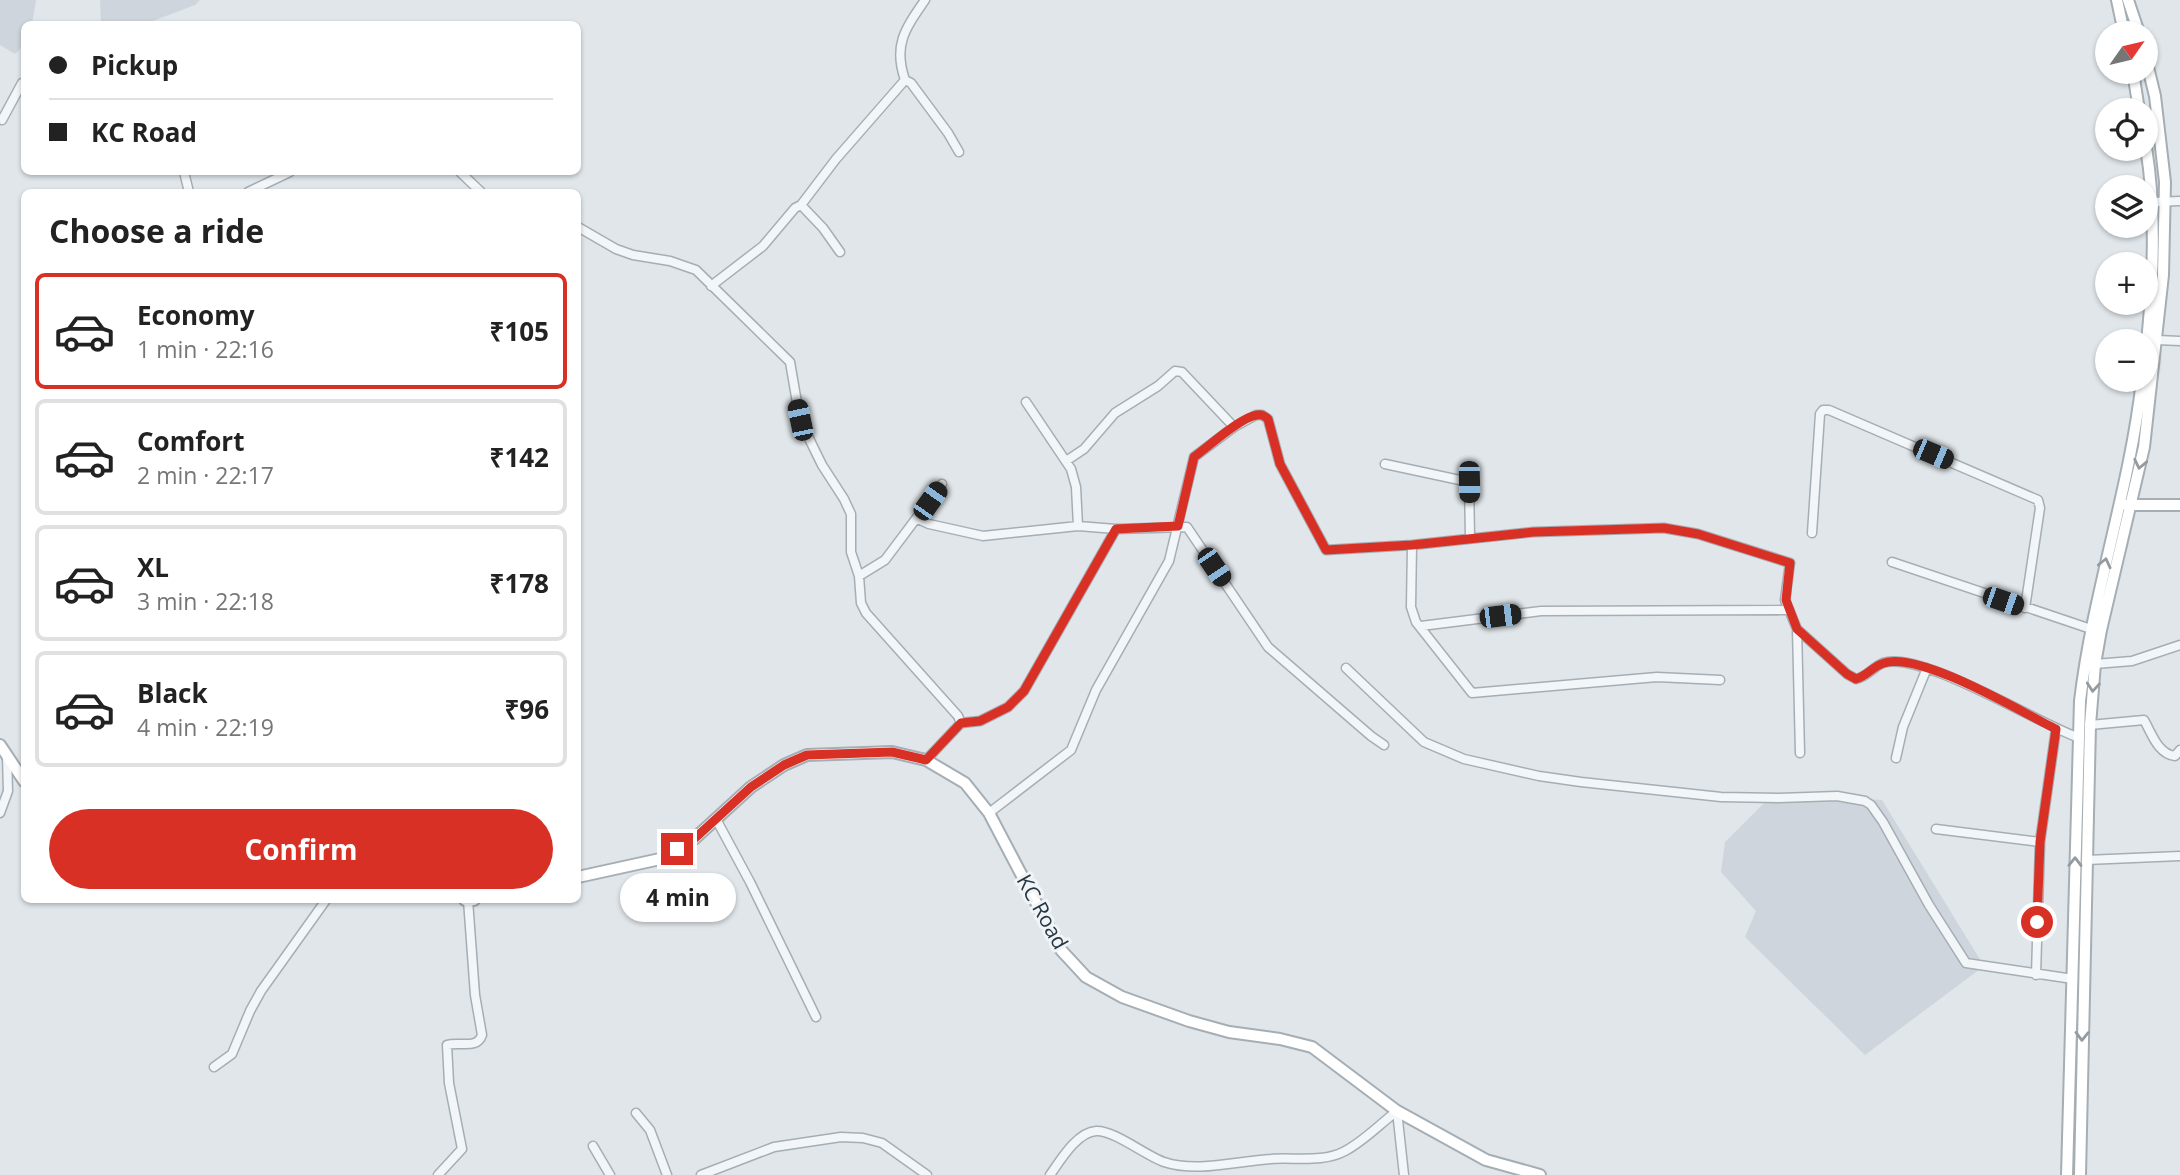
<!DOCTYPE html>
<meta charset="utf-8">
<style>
:root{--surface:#fff;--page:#f6f6f6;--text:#222;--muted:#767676;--line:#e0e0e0;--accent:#d93025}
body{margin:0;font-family:"Open Sans",sans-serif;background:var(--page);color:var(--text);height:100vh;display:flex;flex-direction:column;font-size:26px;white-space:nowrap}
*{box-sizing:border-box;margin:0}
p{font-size:23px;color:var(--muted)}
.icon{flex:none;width:38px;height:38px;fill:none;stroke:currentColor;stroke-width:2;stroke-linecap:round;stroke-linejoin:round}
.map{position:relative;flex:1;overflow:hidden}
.details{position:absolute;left:21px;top:189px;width:560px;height:714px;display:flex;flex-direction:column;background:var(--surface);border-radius:10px;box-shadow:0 2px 5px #0004}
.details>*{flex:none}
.hud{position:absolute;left:21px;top:21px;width:560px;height:154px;border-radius:10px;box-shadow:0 2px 5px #0004;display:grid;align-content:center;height:154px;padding:0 28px;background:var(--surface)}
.needle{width:46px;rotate:56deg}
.buttons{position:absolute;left:2095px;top:21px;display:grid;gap:14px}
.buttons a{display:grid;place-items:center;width:63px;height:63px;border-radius:50%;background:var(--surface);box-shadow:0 2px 5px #0004;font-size:35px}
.end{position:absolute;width:32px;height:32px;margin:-16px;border:9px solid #d93025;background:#fff;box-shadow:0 0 0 4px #fff}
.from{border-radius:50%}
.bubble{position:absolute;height:49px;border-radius:24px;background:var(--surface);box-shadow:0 2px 5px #0004;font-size:23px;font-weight:700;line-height:49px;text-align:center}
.car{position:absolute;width:21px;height:42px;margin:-21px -10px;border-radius:9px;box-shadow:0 0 5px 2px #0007;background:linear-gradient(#222 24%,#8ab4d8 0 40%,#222 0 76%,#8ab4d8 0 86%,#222 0)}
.hud b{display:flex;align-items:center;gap:24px;height:66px;font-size:26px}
.hud b+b{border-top:2px solid var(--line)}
.hud i{width:18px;height:18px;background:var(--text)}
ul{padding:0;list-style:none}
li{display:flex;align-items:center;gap:21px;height:116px;margin:0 14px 10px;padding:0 14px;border:4px solid var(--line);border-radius:10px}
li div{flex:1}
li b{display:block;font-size:26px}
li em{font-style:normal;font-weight:700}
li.current{border-color:var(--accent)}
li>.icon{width:63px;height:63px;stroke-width:1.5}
h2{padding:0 28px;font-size:32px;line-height:84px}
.primary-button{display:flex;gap:14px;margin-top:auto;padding:14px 28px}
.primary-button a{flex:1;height:80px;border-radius:42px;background:var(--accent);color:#fff;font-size:28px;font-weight:700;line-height:80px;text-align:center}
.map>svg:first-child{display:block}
.built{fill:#ced5dc}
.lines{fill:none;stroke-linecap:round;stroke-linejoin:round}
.street-casing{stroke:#a5aeb4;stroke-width:11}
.secondary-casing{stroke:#a5aeb4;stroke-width:14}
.street{stroke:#f3f6f8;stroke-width:8}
.secondary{stroke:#fff;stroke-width:10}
.oneway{stroke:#939aa0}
.route{stroke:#d93025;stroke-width:9}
.labels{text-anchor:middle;stroke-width:6;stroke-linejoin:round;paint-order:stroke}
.street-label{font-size:21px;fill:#273642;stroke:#f0f4f7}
</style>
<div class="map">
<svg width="2180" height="1175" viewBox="0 0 2180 1175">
<rect width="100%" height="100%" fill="#e0e6ea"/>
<path class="built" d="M0 0H36L32 24H24V45L15 54 0 45Z
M100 0H200L195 5 145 24H101Z
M1774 793 1882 800 1984 966 1865 1055 1745 937 1756 911 1721 872 1725 842Z"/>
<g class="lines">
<g class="street-casing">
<path id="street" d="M925 0C905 29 893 45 905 80L911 83 948 133 959 152
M0 119 2 120 22 83H24
M184 172 189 192
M460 172 481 192
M248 192 290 172
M2153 202 2180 201
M801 205 823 228 840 252
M578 227 616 249 633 255 670 261 696 270 790 362 800 420 822 465 844 499 851 514V552L859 576
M711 286 763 246 795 208 801 205 836 159 905 80
M2157 340 2180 341
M1026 402 1071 469 1076 487 1078 526
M1066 461 1084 449 1115 413 1158 386 1175 371 1182 372 1234 427
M1385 464 1469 482 1470 537
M942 484 885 560 859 576 861 603 866 613 958 716 961 723
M918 519 929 524 983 536 1078 526 1116 529 1187 527 1268 647 1371 736 1384 745
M1812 533 1820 414 1823 410H1829L2038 500 2040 508 2025 608
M1412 545 1411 607 1416 622 1472 693 1657 677 1720 680
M1892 562 2091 629
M1421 626 1541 611 1789 610
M1797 629 1800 753
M2095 664 2132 661 2180 645
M1346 668 1424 742 1464 759 1539 776 1581 782 1721 797 1779 798 1837 796 1865 801 1871 805 1883 822 1929 905 1966 963 2073 979
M2090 725 2144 720C2152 734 2158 754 2175 756L2180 750
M1896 758 1903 727 1927 668
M926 760 961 723 980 721 1008 707 1024 691 1116 529
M0 813 8 791 7 757
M989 813 1071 750 1096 690 1169 561 1194 457 1234 427 1256 415H1262L1268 419 1280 464 1326 550 1412 545 1533 532 1664 528 1698 534 1790 563 1785 600 1797 629 1847 674 1856 679C1868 676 1873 667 1883 663 1920 650 2037 723 2077 737
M716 819 750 882 816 1017
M1936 829 2040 842 2036 975
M2040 842 2056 729
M2086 860 2180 856
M214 1067 232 1054 250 1011 261 991 326 900
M636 1113 650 1130 667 1175
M593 1146 610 1175
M438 1175 462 1149 449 1083 447 1045C459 1041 477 1050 482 1035L475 995 468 900
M701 1175 774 1147 841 1137 863 1138 882 1143 927 1175
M1050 1175C1060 1161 1077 1132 1096 1131 1114 1130 1146 1156 1164 1162 1197 1173 1237 1161 1271 1159 1295 1157 1323 1163 1345 1151 1364 1141 1380 1124 1397 1111L1404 1175"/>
</g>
<g class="secondary-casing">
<path id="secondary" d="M2117 0 2124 33
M2128 0 2139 33
M2133 72 2139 110
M2146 147C2157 215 2153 284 2146 352
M2126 505H2180
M0 745 24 781
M578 877 660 859 694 839 751 787 784 765 807 755 892 752 926 760 965 783 989 813 1061 950 1086 977 1122 997 1189 1021 1229 1032 1280 1039 1312 1047 1397 1111 1486 1160 1540 1175
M465 900H474
M2067 1175 2080 701C2093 592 2130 488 2142 380
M2080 1175 2090 725 2095 664 2101 630 2144 447 2163 275 2165 182 2155 96 2146 59"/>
</g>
<use href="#street" class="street"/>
<use href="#secondary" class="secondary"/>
</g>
<defs><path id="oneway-chevron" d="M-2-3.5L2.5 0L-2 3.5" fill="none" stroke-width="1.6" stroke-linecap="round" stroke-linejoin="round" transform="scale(1.75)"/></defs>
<g class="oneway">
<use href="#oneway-chevron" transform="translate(2140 464) rotate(102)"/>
<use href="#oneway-chevron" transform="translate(2105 563) rotate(-77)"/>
<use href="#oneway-chevron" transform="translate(2093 687) rotate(95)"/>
<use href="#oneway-chevron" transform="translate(2075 862) rotate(-89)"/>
<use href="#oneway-chevron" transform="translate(2082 1036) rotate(91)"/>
</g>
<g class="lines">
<path class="route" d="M677 849 694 839 751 787 784 765 807 755 892 752 926 760 961 723 980 721 1008 707 1024 691 1116 529 1178 526 1194 457C1208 447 1241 417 1257 415 1263 414 1264 416 1268 419L1280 464 1326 550 1412 545 1534 532 1664 528 1698 534 1790 563 1786 600 1797 629 1847 674 1856 679C1867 676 1873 666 1884 663 1920 651 2021 712 2056 729L2040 842 2037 922"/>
</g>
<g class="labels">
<g class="street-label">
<text transform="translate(1042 912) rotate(61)" y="7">KC Road</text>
</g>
</g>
</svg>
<div class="buttons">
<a><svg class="needle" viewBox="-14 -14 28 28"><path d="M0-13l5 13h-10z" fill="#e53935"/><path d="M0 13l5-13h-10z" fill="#767676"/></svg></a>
<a><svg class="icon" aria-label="locate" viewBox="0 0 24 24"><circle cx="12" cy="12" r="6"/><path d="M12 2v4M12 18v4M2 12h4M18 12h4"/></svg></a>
<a><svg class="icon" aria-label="layers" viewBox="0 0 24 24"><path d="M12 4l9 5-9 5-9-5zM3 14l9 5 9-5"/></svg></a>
<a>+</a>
<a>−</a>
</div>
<i class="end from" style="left:2037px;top:922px"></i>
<i class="end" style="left:677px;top:849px"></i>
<div class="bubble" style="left:620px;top:873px;width:116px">4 min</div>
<i class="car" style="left:800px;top:420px;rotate:348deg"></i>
<i class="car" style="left:1933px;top:454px;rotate:113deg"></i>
<i class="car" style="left:1469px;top:482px;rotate:179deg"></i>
<i class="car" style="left:930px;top:501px;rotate:35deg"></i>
<i class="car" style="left:1214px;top:567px;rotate:146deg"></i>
<i class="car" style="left:2003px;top:601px;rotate:109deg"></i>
<i class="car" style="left:1500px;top:616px;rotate:83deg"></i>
<div class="hud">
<b><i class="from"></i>Pickup</b>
<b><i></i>KC Road</b>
</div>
<section class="details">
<h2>Choose a ride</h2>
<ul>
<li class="current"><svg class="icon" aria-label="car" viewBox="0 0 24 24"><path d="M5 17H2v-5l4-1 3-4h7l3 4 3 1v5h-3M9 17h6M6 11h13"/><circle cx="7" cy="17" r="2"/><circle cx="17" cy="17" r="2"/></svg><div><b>Economy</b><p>1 min · 22:16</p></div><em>₹105</em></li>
<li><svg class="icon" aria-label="car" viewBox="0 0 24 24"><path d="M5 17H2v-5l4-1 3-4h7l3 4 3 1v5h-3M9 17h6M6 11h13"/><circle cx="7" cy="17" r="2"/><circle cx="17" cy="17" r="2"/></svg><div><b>Comfort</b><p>2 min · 22:17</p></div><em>₹142</em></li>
<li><svg class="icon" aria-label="car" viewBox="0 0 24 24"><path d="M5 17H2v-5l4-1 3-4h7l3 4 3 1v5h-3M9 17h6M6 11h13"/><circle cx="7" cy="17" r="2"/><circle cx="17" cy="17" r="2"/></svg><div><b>XL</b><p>3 min · 22:18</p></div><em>₹178</em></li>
<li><svg class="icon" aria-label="car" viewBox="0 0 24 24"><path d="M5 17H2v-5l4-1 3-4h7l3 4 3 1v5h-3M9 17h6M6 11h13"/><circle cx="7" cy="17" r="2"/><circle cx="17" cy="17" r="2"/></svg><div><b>Black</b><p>4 min · 22:19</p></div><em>₹96</em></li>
</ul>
<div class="primary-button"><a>Confirm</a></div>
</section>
</div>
